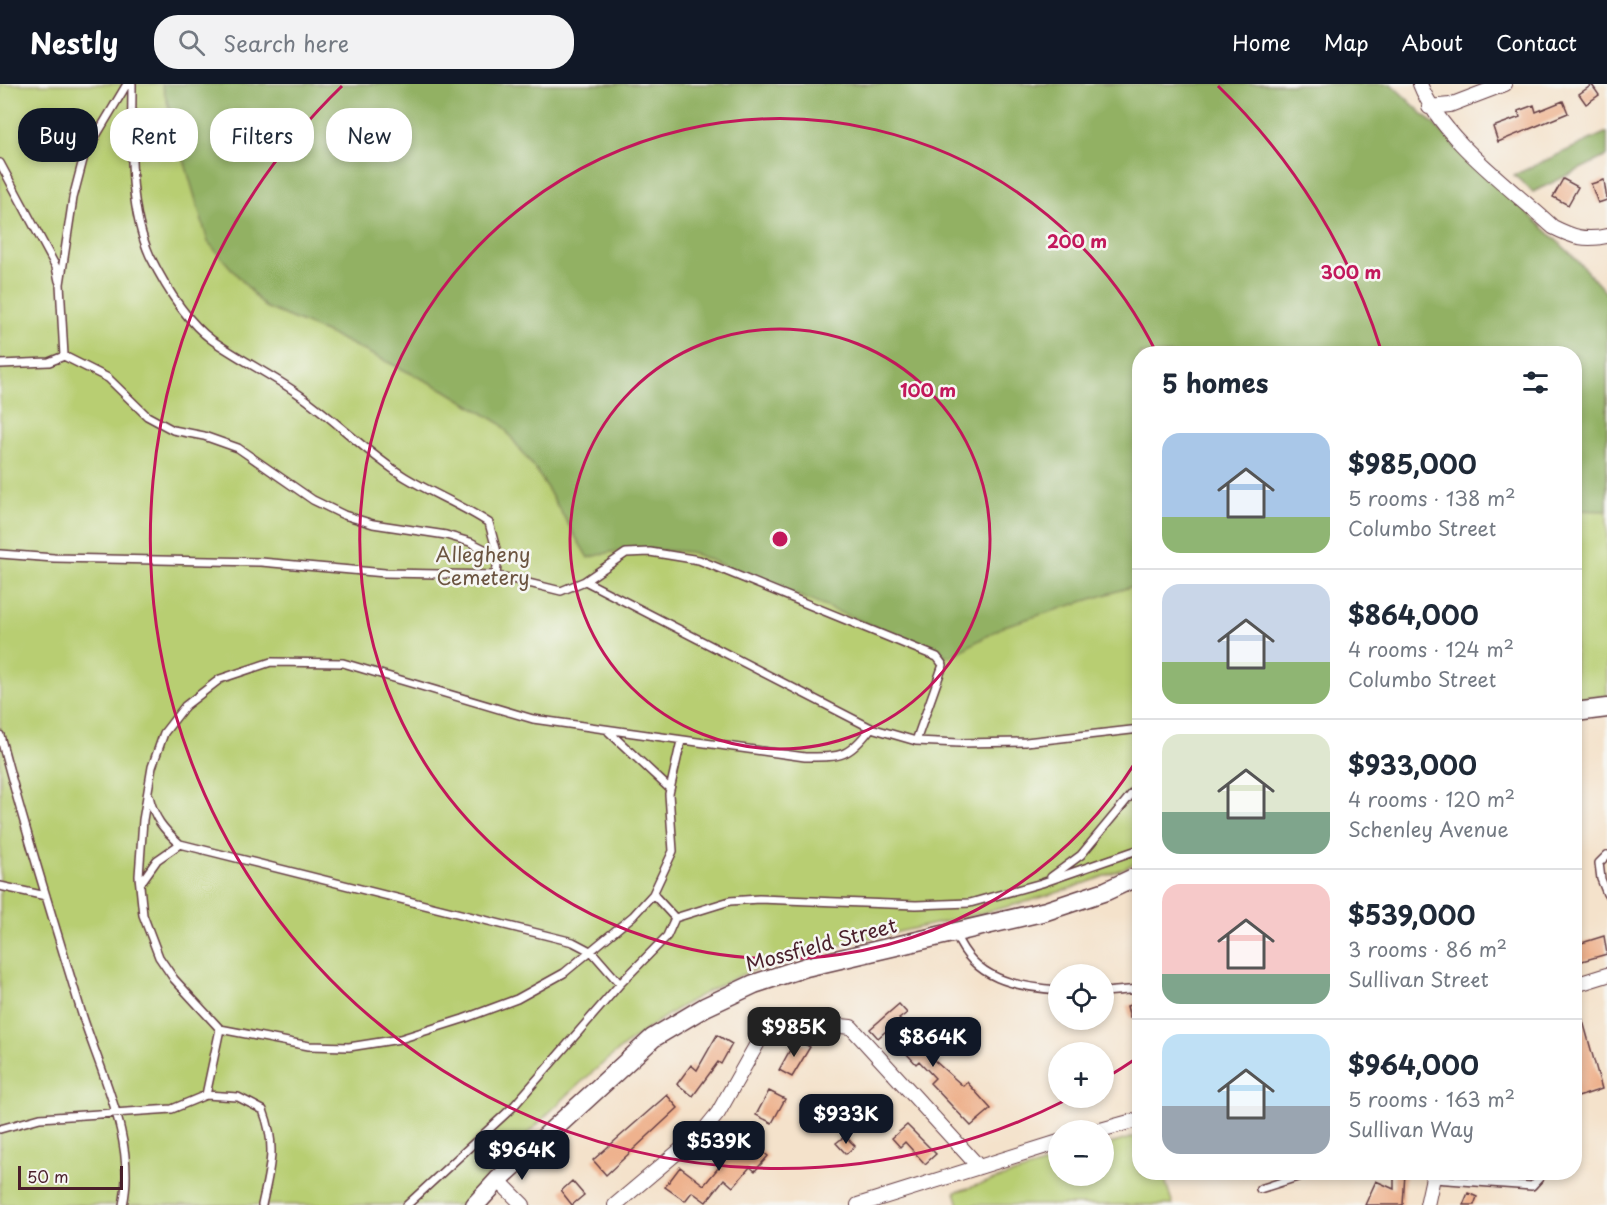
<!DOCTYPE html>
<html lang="en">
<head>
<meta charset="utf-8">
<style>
	body { margin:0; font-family:"Playpen Sans",sans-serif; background:#f2f2f3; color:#1f2937; height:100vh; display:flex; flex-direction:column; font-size:22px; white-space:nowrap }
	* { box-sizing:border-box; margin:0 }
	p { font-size:20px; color:#747a83 }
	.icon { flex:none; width:33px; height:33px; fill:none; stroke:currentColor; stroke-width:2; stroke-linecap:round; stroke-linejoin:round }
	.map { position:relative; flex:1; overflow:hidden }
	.sheet { position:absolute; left:1132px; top:262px; width:450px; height:834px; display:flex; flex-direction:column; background:#fff; border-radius:24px; box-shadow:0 3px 9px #0003 }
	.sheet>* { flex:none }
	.guide { position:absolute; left:18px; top:24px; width:570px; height:54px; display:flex; gap:12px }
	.tools { position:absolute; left:1048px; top:880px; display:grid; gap:12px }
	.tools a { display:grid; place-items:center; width:66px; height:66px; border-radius:50%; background:#fff; box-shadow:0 3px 9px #0003; font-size:30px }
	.scale { position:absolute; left:18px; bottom:15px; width:105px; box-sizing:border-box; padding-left:6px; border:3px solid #4a1f2b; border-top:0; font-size:16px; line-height:21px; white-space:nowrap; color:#4a1f2b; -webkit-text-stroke:4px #f6f6f2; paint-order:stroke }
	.price { position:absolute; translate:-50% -51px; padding:0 14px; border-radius:12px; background:#111827; color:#fff; font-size:20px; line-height:39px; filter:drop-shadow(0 2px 3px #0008) }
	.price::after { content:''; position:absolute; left:50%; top:36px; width:18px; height:14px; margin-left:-9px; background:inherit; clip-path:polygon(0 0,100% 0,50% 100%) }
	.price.active { background:#222; color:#fff }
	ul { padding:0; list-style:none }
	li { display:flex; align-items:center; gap:18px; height:150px; padding:0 30px }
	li+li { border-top:2px solid #e0e1e3 }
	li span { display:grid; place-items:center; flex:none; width:168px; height:120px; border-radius:18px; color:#555 }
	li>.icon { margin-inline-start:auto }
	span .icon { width:72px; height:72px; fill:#fffc; stroke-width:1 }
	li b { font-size:26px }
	h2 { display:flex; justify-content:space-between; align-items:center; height:72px; padding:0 30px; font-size:26px }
	.pill { padding:0 21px; border-radius:24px; background:#fff; box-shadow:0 3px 9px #0003; font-size:21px; line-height:54px }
	.pill.active { background:#111827; color:#fff }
	header { display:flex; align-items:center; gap:36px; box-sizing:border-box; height:84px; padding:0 30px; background:#111827; color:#fff }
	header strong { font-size:28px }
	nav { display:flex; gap:33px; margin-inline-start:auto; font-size:21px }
	.search { width:420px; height:54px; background:#f2f2f3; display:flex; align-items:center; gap:15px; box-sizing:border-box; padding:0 21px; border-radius:24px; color:#747a83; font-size:22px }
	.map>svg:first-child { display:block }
	.green { fill:#b8ce72; stroke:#81764e; stroke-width:1.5 }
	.forest { fill:#92b164; stroke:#6e6848; stroke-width:1.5 }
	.building { fill:#eeb28e }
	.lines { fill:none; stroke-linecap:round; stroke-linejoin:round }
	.lane-casing { stroke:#643c43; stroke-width:10 }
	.street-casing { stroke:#643c43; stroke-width:16 }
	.secondary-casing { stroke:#643c43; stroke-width:21 }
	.lane { stroke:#fff; stroke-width:7 }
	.street { stroke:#fff; stroke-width:14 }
	.secondary { stroke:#fff; stroke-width:18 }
	.ring { fill:none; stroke:#c2185b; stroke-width:3 }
	.labels { text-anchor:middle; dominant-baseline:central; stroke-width:5; stroke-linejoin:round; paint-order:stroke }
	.park-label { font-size:20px; fill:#6b5440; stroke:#f6f6f2 }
	.street-label { font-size:20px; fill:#4a1f2b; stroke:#f6f6f2 }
	.centre { fill:#c2185b; stroke:#f6f6f2; stroke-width:3 }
	.ring-label { font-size:18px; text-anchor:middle; font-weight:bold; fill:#c2185b; stroke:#f6f6f2; stroke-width:5; stroke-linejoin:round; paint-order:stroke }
</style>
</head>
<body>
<header>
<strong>Nestly</strong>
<div class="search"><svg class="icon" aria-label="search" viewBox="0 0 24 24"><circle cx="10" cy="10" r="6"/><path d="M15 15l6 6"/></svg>Search here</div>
<nav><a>Home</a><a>Map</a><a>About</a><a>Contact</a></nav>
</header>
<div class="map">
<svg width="1607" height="1121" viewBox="0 0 1607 1121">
	<rect width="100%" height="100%" fill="#f6f6f2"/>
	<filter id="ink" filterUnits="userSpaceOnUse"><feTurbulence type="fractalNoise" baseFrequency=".0167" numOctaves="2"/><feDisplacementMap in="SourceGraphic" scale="12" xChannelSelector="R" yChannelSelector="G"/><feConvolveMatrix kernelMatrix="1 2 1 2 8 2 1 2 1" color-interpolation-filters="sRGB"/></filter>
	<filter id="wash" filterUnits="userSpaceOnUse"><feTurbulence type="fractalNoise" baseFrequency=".008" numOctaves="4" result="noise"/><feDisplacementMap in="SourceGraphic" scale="24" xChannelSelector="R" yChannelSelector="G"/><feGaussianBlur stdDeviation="1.35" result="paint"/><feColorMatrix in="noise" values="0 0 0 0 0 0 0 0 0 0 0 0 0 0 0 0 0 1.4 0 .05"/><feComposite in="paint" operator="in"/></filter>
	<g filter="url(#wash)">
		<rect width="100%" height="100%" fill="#f4e2cb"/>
		<path class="green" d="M0,0H1391L1574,173L1607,210V612L1575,615V270H1140V777C1025,830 907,841 787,875C654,913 552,1021 462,1121H0Z
			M1140,1051V1089H1163L1173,1121H959L955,1108L1059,1076V1092H1104V1062Z"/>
		<path class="forest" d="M162,0H1391L1574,173L1607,210V427L1575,426V270H1140V500L1004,542L950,573L690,468L642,465L611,468L588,474L538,389L501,340L445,306L332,251L265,223L208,158Z
			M1607,48V72L1533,108L1514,91Z"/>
		<g id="blocks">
			<path class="building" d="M1592,1L1599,11L1586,20L1579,10Z
				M1563,17L1568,29L1498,58L1493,43L1520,33L1518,27L1534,21L1536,28Z
				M1563,95L1578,103L1568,121L1553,113Z
				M1604,96L1607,116L1598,119L1591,100Z
				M1604,852L1607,870L1575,879V861Z
				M1140,918V931L1130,934L1127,922Z
				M1578,919L1602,1005L1578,1013L1575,1003V920Z
				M899,920L907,929L899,935L930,967L927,970L963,1002L967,998L991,1025L971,1042L930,999L935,994L919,977L916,980L886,947L878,954L870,945Z
				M717,951L732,960L721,980L718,978L693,1012L677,1000L691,981L697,986Z
				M796,955L810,963L792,993L779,986Z
				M769,1007L785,1015L772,1039L756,1031Z
				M667,1011L678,1024L606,1091L593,1076Z
				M907,1041L936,1070L925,1080L905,1058L900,1063L892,1054Z
				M745,1052L768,1072L755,1087L750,1083L733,1103L724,1095L706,1118L692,1108L685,1117L665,1103L680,1083L704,1101Z
				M845,1052L855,1062L846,1070L836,1059Z
				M1394,1089H1405L1403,1121H1365L1376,1097L1394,1105Z
				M572,1097L584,1111L572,1121L561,1107Z
				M1468,1109L1477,1113L1474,1121H1463Z"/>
		</g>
	</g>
	<g filter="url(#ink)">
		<use href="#blocks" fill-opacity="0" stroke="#643c43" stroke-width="1.5"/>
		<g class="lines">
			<g class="lane-casing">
				<path id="lane" d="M132,0C132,55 127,121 150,172C164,200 186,237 212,256C239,275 270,290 297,309C335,335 366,369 405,393C433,410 462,421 489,439L498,472L496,491
					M0,79L56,183L59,197
					M64,272L60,200L73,114L84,72L127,0
					M0,280L49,278L64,272L108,294L147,332L173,346L204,352L238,364L313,416L344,431L373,440L446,451L470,458L498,472
					M0,470L54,474L261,478L385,489L496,491L561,507L585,497L871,644L916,657L959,659L1026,658L1140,645
					M585,497L626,469L650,468L699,476L937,573L943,581L916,657
					M609,648L670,705
					M0,651C24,744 53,835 81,927C100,988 137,1056 123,1121
					M681,657L669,710L673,767L653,810L633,832L564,889L517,915L463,935L400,955L349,963L309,962L220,945L174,895L159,873L143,831L139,792L143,736L152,683L164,649L185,622L220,595L271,578L343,579L533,635L805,673C841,673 848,674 871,644
					M149,712C154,734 163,745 180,760L573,858L592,868L620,900L667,852L675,834L730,817L759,815L916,821L970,819L1042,799L1140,765
					M1607,771L1599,779L1601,795L1607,810
					M1051,793L1081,771L1140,700
					M140,800L157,776L180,760
					M0,802L46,812
					M653,810L675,834
					M956,851C974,895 1015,903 1059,906
					M1104,908L1140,905
					M206,1011L238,1013L263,1026C277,1062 270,1084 262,1121
					M0,1045L40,1034L172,1025L206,1011L220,945
					M1434,1095L1532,1102L1544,1089
					M1260,1105L1310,1089
					M407,1121L513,1023L620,900"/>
			</g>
			<g class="street-casing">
				<path id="street" d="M1420,0C1442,56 1509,102 1553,143C1573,153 1585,157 1607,152
					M1429,23L1450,21L1505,0
					M1575,901L1607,891
					M1097,1047L1140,1035
					M498,1096L523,1121
					M615,1121L705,1045L718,1029L766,944L780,936L851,943L979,1083
					M858,1121L1059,1058
					M1427,1121L1434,1089"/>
			</g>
			<g class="secondary-casing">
				<path id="secondary" d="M1575,628L1607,624
					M475,1121L498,1096L653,954L705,923L754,900L806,883L1046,827L1106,807L1140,791"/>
			</g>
			<use href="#lane" class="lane"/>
			<use href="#street" class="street"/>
			<use href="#secondary" class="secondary"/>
		</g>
	</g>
	<g class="ring">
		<circle cx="780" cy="455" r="210"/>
		<path d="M1138 674A420 420 0 1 1 1156 268"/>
		<path d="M1137 974A630 630 0 0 1 1104 995M1066 1016A630 630 0 0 1 342 2M1218 2A630 630 0 0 1 1381 266"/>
	</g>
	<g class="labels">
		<g class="park-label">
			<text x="483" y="470">Allegheny<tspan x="483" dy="23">Cemetery</tspan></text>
		</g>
		<g class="street-label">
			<text transform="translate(821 860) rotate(-15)">Mossfield Street</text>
		</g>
	</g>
	<circle cx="780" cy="455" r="9" class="centre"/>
	<g class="ring-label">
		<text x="1077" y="164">200 m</text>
		<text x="1351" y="195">300 m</text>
		<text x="928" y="313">100 m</text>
	</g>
</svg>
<div class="tools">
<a><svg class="icon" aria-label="locate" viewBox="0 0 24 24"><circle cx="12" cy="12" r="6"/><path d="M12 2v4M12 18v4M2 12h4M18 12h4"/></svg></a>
<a>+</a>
<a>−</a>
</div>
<div class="scale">50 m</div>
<b class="price active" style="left:794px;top:974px">$985K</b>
<b class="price" style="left:933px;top:984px">$864K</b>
<b class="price" style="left:846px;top:1061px">$933K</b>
<b class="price" style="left:719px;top:1088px">$539K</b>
<b class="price" style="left:522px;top:1097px">$964K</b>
<div class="guide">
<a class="pill active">Buy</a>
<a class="pill">Rent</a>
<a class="pill">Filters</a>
<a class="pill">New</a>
</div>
<section class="sheet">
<h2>5 homes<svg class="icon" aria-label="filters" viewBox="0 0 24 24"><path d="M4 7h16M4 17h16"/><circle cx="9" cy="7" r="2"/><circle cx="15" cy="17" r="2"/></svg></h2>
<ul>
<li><span style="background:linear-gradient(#a9c7e8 70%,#8fb573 0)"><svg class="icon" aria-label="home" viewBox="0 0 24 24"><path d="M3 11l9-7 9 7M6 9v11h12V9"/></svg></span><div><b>$985,000</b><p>5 rooms · 138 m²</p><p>Columbo Street</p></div></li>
<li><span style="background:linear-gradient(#c9d6e8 65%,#8fb573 0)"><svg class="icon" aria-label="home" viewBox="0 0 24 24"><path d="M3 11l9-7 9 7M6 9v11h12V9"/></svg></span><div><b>$864,000</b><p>4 rooms · 124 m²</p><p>Columbo Street</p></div></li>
<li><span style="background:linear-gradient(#dfe7d0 65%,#7fa58c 0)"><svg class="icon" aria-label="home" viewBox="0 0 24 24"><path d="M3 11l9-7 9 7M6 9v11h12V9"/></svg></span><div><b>$933,000</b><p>4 rooms · 120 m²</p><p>Schenley Avenue</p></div></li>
<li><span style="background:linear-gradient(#f6c9c9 75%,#7fa58c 0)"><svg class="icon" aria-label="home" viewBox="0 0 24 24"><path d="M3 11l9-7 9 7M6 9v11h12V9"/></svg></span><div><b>$539,000</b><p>3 rooms · 86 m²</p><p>Sullivan Street</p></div></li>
<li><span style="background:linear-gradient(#bfe0f5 60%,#9aa5b1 0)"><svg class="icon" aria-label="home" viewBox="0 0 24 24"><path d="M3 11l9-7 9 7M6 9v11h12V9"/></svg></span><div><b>$964,000</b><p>5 rooms · 163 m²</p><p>Sullivan Way</p></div></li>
</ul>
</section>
</div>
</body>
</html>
